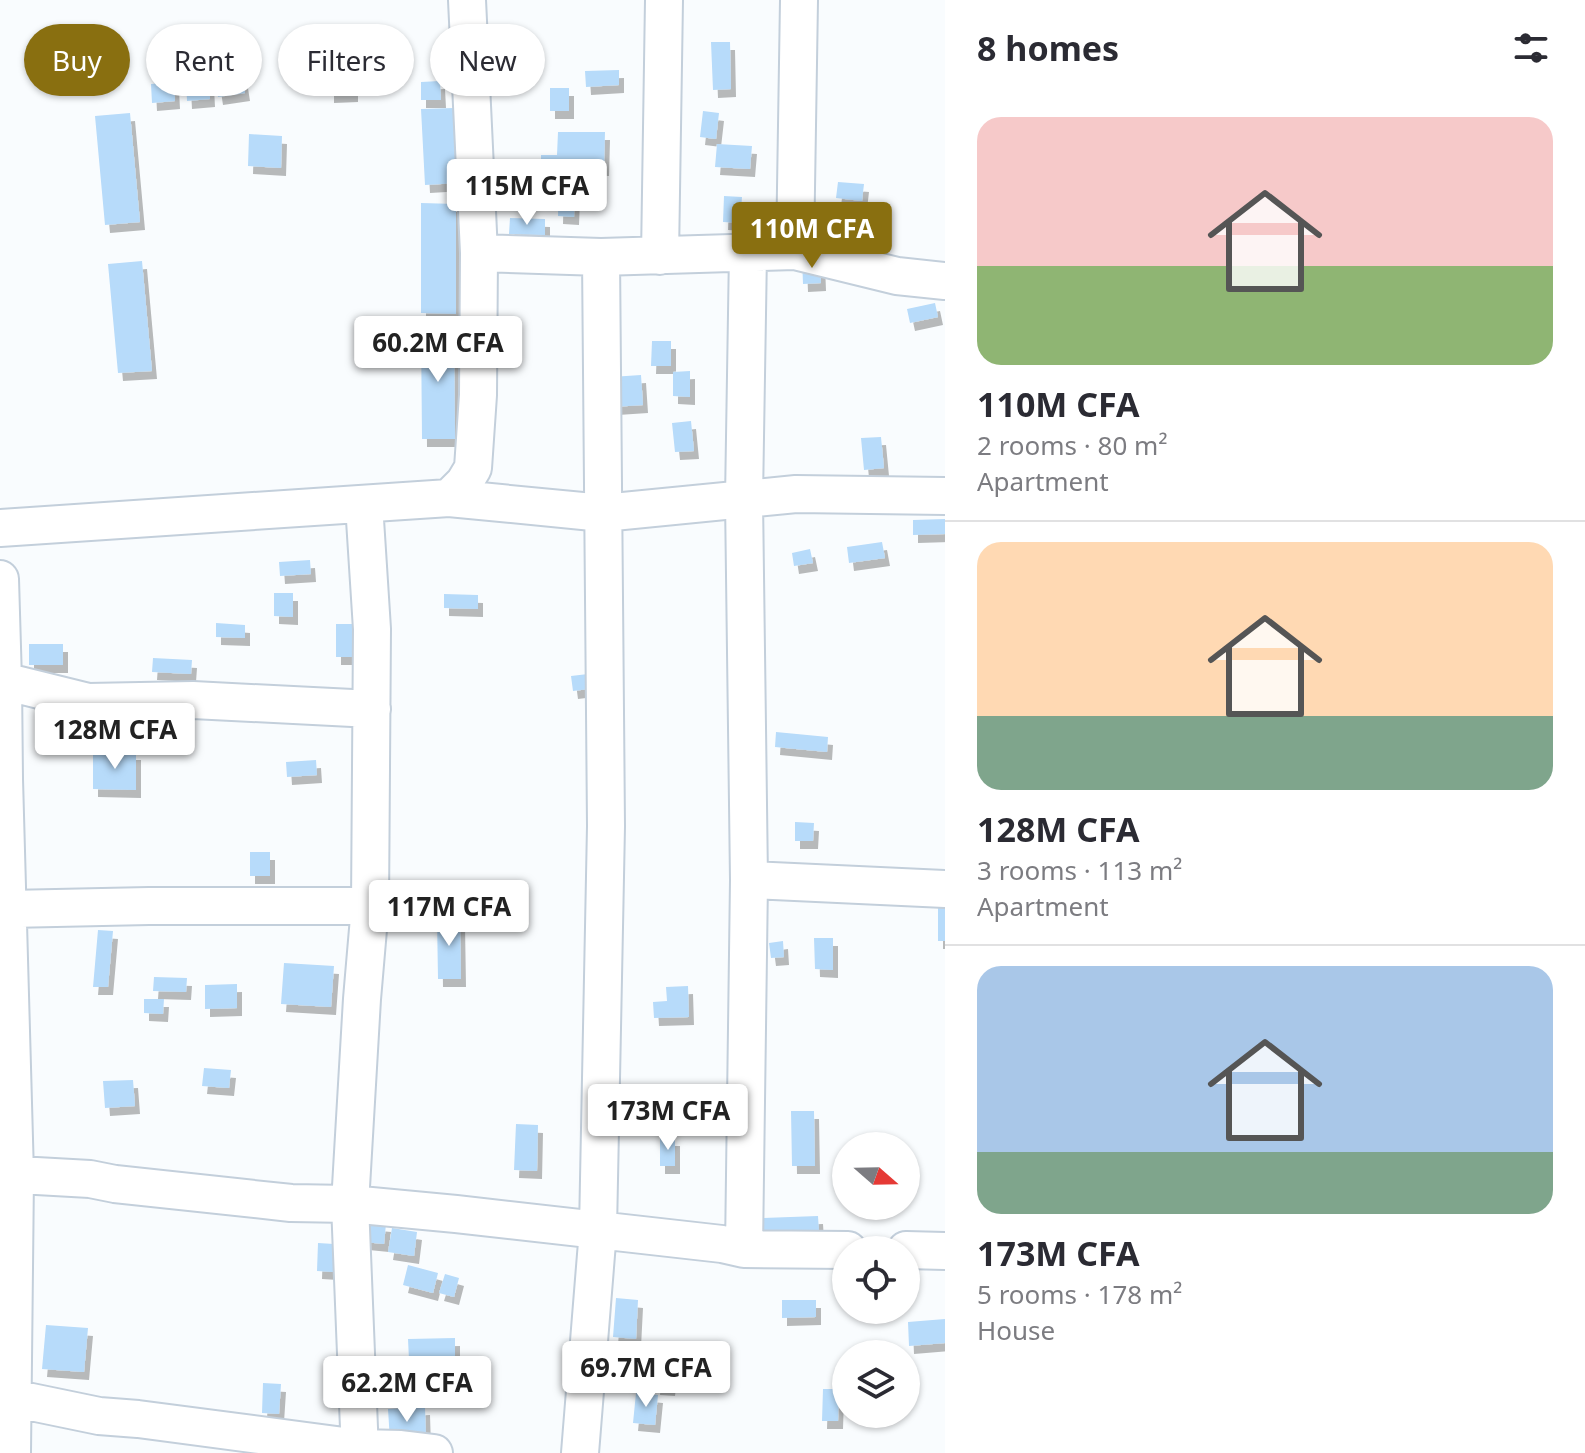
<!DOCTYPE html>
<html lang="en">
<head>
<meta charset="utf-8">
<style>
	body { margin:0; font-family:"Noto Sans",sans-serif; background:#f2f2f3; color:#2b2b33; height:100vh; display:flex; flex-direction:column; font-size:30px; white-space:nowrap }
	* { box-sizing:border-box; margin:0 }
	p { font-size:26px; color:#7c7c81 }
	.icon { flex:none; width:44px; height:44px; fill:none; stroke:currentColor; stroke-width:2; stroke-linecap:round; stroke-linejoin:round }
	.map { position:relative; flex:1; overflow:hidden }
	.drawer { display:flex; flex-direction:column; background:#fff; width:640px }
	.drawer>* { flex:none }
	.hud { position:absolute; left:24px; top:24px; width:760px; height:72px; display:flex; gap:16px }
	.needle { width:52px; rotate:110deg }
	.fabs { position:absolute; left:832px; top:1132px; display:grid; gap:16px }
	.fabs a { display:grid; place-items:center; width:88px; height:88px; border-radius:50%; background:#fff; box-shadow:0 2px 6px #0004; font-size:40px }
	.price { position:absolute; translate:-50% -68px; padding:0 18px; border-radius:8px; background:#fff; color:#222; font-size:26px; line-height:52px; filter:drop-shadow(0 2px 4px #0008) }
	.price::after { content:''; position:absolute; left:50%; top:48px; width:24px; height:18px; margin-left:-12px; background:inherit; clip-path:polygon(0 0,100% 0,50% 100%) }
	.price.selected { background:#896f10; color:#fff }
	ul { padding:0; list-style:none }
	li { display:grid; align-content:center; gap:16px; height:424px; padding:0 32px }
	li+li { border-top:2px solid #e1e1e2 }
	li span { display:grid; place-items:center; height:248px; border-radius:24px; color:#555 }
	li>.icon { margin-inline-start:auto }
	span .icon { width:144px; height:144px; fill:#fffc; stroke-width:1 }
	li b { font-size:34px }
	h2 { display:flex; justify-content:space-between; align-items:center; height:96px; padding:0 32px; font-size:34px }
	.chip { padding:0 28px; border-radius:36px; background:#fff; box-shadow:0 2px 6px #0004; font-size:28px; line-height:72px }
	.chip.selected { background:#896f10; color:#fff }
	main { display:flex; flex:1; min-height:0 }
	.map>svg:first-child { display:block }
	.building { fill:#b7dbfa; filter:url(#shadow) }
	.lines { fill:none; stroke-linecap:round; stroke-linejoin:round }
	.minor-casing { stroke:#c3cfdb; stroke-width:40 }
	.minor { stroke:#fff; stroke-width:36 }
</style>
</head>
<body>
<main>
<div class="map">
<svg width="945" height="1453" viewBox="0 0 945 1453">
	<defs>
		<filter id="shadow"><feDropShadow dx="5" dy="8" stdDeviation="0" flood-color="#0004"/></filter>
	</defs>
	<rect width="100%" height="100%" fill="#f9fcfe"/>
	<path class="building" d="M711,42H730L731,89L713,90Z
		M619,70V85L586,87L585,71Z
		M242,74L245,93L218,97L215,77Z
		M353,75V94L329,95V76Z
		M209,80L210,99L187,101L186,82Z
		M440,81L441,100H421V82Z
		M174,82L175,101L152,103L151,84Z
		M550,88H569V111H550Z
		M454,108L458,183L425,185L421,109Z
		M703,111L719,113L716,139L700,137Z
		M130,113L140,222L105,225L95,116Z
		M558,132H605L604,168L576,167L574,217L558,216L559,173H541V155H557Z
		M249,134L282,136L281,168L248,166Z
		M717,144L752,146L750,169L715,167Z
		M510,170L530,171L529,199L509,198Z
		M838,182L864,184L862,201L836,198Z
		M724,196L742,197L740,223L723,222Z
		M421,203L456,204V314L421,313Z
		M510,218L545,219V235L509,234Z
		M820,257L821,283L803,284L802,258Z
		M142,261L152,371L118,373L108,264Z
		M935,303L938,317L910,323L907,309Z
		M421,329H454L455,439H422Z
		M652,341H671V366H651Z
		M690,371V397L673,396V372Z
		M641,375L643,405L613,407L611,377Z
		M691,421L694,451L675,452L672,423Z
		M881,437L884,468L864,470L861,438Z
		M945,519V534L913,535V520Z
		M882,542L885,558L849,563L847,547Z
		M810,549L813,563L794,566L792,553Z
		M310,560L311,574L280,576L279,562Z
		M274,593H293V617L274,616Z
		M444,594L478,595V609L444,608Z
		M216,623L245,625V638L216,637Z
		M336,624H355L354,657H336Z
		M29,644H63V665H29Z
		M153,658L192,660L191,674L152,672Z
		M588,674L589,689L573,691L571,676Z
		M776,732L828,737L827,752L775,747Z
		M93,752H136V790L93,789Z
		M316,760L317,775L287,777L286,762Z
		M795,822L814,823L813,841H795Z
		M250,852H270V876H250Z
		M938,903H945V941H938Z
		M437,918H460L461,979H438Z
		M98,930L113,931L108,987H93Z
		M814,938H833V970L815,969Z
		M783,941L784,957L771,958L769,943Z
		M284,963L334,966L331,1007L281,1004Z
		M154,977L187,978L186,992L153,991Z
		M237,984V1008L205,1009V985Z
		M688,986L689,1017L654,1018L653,1002L667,1001L666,987Z
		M144,999H164L163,1014L144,1013Z
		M204,1068L231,1070L229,1088L202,1086Z
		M133,1080L135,1106L105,1108L103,1081Z
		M791,1111H814L815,1166H792Z
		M516,1124L538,1125L537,1171L514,1170Z
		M660,1138H675V1166H660Z
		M818,1216L819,1232L763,1233V1218Z
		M365,1222L386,1224L384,1244L364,1242Z
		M392,1228L417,1232L414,1256L388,1252Z
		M318,1243L334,1244L333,1272L317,1271Z
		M408,1265L438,1273L433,1293L403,1285Z
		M445,1274L459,1278L454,1297L439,1293Z
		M616,1298L638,1300L636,1339L613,1337Z
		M782,1300H816V1317L782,1318Z
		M945,1319V1343L909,1346L908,1322Z
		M46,1325L88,1328L84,1372L42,1369Z
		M455,1338V1359L409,1360L408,1339Z
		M658,1359L673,1361L670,1388L655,1387Z
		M263,1383L281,1384L279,1414L262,1413Z
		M823,1389H839L838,1421H822Z
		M636,1393L658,1395L655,1425L633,1423Z
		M425,1407L426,1439L390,1441L388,1409Z"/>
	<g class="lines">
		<g class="minor-casing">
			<path id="minor" d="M795,251L799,0
				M479,253L601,257L795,251L897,276L945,281
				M660,256L664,0
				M449,498L603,513L796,494L945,496
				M364,504L372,629L370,906
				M0,528L449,498L464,483L473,468L478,395L479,253L467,0
				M0,579L3,681L88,702L193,700L372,709
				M0,680L3,681L4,779L15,1175L12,1453
				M749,880L945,889
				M9,909L149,906H370L362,999L350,1204L360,1453
				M0,1174L90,1179L115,1184L291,1203L350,1204L456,1214L722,1244L744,1249L848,1250
				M744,1249L749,880L744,499L748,252
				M906,1250L945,1251
				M0,1398H12L99,1416L138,1419L359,1448L401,1449L434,1453
				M580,1453L598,1230L606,826L601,257"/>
		</g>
		<use href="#minor" class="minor"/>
	</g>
</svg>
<div class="fabs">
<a><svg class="needle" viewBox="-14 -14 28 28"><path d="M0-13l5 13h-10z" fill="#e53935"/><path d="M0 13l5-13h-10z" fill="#7c7c81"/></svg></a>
<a><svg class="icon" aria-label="locate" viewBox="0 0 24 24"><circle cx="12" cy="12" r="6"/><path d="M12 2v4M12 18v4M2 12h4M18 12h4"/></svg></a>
<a><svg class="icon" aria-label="layers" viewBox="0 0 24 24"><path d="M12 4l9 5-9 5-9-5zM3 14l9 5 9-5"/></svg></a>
</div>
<b class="price" style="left:527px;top:227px">115M CFA</b>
<b class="price selected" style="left:812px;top:270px">110M CFA</b>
<b class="price" style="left:438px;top:384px">60.2M CFA</b>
<b class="price" style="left:115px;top:771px">128M CFA</b>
<b class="price" style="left:449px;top:948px">117M CFA</b>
<b class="price" style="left:668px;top:1152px">173M CFA</b>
<b class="price" style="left:646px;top:1409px">69.7M CFA</b>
<b class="price" style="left:407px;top:1424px">62.2M CFA</b>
<div class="hud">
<a class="chip selected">Buy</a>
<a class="chip">Rent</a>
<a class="chip">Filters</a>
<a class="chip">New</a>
</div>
</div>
<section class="drawer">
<h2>8 homes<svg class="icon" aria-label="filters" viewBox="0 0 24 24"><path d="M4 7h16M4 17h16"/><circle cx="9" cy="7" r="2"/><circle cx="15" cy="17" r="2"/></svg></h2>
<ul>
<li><span style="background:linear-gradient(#f6c9c9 60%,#8fb573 0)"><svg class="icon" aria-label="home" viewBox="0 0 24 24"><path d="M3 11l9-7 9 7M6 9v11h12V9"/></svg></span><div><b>110M CFA</b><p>2 rooms · 80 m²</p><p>Apartment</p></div></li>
<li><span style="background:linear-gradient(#ffd9b3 70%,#7fa58c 0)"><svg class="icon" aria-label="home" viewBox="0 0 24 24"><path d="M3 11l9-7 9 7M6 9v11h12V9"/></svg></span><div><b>128M CFA</b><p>3 rooms · 113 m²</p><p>Apartment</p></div></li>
<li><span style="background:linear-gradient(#a9c7e8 75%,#7fa58c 0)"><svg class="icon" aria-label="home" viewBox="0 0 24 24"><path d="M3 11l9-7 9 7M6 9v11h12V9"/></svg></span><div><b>173M CFA</b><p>5 rooms · 178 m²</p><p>House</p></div></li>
</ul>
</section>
</main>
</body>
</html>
